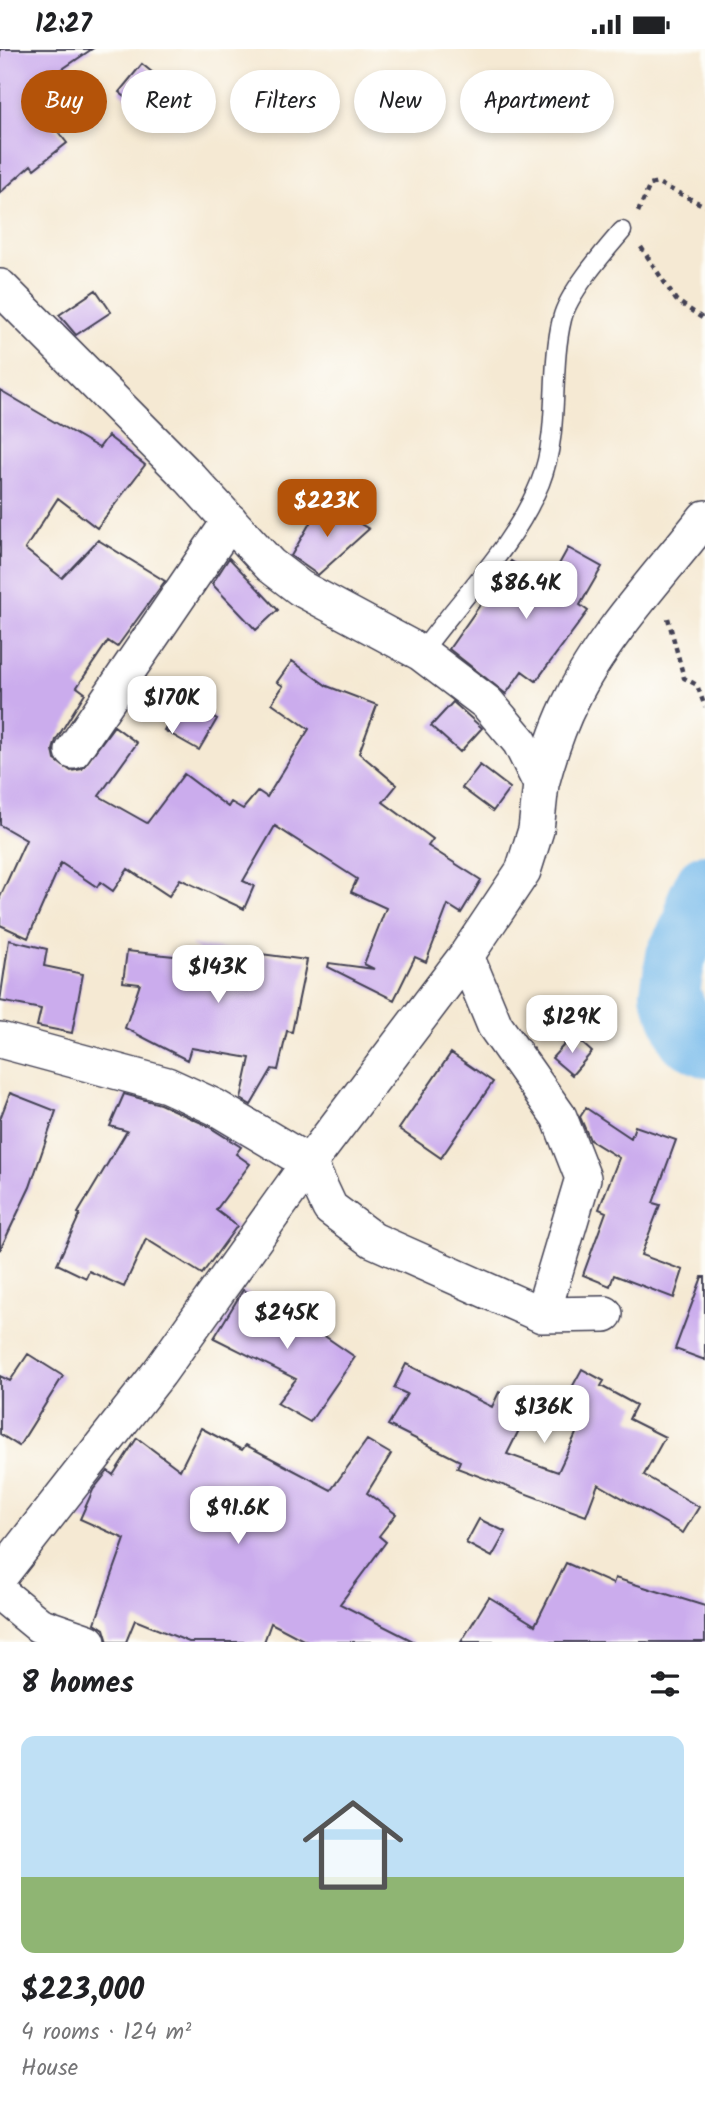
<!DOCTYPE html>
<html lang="en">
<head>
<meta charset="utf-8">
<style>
	body { margin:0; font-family:Kalam,sans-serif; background:#f6f6f6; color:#202124; height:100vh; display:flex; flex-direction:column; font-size:26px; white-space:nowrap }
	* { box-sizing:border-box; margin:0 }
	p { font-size:23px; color:#757577 }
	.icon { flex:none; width:38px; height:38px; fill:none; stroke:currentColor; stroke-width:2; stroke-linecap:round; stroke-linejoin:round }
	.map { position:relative; height:1593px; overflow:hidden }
	.side { display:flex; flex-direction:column; background:#fff; flex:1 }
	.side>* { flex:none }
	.guide { position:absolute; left:21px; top:21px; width:663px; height:63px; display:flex; gap:14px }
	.price { position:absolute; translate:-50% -60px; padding:0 16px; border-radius:14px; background:#fff; color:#222; font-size:23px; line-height:46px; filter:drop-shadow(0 2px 4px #0008) }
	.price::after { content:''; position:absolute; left:50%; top:42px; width:21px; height:16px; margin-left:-10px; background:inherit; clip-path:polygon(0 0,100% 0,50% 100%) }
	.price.on { background:#b45309; color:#fff }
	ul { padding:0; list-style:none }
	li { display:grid; align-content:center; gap:14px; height:371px; padding:0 21px }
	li+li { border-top:2px solid #e0e0e0 }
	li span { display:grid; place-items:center; height:217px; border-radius:14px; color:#555 }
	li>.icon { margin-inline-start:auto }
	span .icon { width:126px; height:126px; fill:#fffc; stroke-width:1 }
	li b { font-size:30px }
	h2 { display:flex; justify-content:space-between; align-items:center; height:84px; padding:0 21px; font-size:30px }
	.pill { padding:0 24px; border-radius:32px; background:#fff; box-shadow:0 4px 10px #0003; font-size:24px; line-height:63px }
	.pill.on { background:#b45309; color:#fff }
	.status { display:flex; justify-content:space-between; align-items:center; height:49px; padding:0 35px; background:#fff; direction:ltr }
	.status svg { height:19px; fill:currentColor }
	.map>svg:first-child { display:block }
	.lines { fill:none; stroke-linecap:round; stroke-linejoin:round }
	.river { stroke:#75b9eb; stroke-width:60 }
	.building { fill:#cbaced }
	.service-casing { stroke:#424052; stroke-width:21 }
	.minor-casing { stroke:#424052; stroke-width:38 }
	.path { stroke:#424052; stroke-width:4.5; stroke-dasharray:5 5; stroke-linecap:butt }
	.service { stroke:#fff; stroke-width:18 }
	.minor { stroke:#fff; stroke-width:35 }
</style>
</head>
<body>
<div class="status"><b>12:27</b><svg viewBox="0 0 49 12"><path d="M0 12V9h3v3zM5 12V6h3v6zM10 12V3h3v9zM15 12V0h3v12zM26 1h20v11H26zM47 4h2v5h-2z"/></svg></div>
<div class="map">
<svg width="705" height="1593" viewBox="0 0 705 1593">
	<rect width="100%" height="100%" fill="#fdfcf7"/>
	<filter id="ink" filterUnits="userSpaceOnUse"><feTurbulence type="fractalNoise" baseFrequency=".0143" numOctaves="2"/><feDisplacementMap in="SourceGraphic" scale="14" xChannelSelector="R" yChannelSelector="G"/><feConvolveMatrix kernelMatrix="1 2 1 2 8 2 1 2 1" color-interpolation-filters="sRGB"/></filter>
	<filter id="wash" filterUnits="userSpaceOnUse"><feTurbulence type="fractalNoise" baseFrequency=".00686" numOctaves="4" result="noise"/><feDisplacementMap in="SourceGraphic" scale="28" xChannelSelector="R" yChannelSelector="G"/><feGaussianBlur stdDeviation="1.57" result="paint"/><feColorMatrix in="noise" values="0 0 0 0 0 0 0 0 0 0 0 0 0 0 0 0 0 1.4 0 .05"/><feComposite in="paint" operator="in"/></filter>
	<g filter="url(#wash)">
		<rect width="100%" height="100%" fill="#f5e9d3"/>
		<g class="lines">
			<path class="river" d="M705,835L696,854L695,870L676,907L670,944L688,989L705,998"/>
		</g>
		<g id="blocks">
			<path class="building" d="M0,0H92L27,44L67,94L34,120L31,116L0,144Z
				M142,15L169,37L146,65L119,43Z
				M96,241L111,263L76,286L59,266Z
				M0,341L99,399L108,387L145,416L97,479L58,449L25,500L62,529L98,491L165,532L117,598L108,592L77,638L85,644L56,691L53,701L55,711L71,722L82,720L114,677L137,694L99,747L147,774L184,725L228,758L231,753L243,760L258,742L267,748L309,680L272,654L283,637L277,633L292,612L327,637L377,656L359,704L397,736L383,753L433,790L428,797L481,831L461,864L448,856L426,913L415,908L394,951L328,918L329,914L374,920L364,915L386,859L351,843L357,830L275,777L243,832L254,837L244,860L180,830L169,847L128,820L113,842L100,833L97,838L61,814L28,889L0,876V848L26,791L0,776Z
				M322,453L369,480L318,526L291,507Z
				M568,499L602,518L580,556L588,562L536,632L522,622L506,645L449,600L511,512L547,537Z
				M229,509L278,561L256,581L212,535Z
				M181,650L217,670L199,701L164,681Z
				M453,653L482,679L460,703L431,677Z
				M480,716L510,739L493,762L462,739Z
				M9,891L47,900L44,917L83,925L72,984L37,977L41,960L0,952Z
				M191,896L307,911L292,983L287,982L278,1021L272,1020L251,1056L241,1050L250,1009L191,999L187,1011L125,979L140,935L123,933L127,902L212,911Z
				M573,986L592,1003L572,1026L552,1009Z
				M451,1004L493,1033L441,1109L399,1080Z
				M10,1044L56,1062L30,1138L0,1201V1070Z
				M124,1045L160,1055L206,1076L241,1098L236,1105L250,1115L216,1161L237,1177L202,1225L146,1190L124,1238L89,1222L86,1229L57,1215L80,1165L78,1164L127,1082L110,1077Z
				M586,1059L631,1089L635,1077L676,1091L653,1154L660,1156L641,1206L683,1221L674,1249L614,1226L610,1237L583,1226L606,1163L599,1160L619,1109L590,1091L580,1068Z
				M702,1228H705V1311L675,1300Z
				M243,1241L300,1270L355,1308L310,1373L277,1354L296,1330L214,1289Z
				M28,1305L63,1327L19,1397L0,1385V1327L10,1332Z
				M406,1315L492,1358L499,1343L530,1359L507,1405L558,1423L581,1374L559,1362L582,1320L604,1332L601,1337L636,1356L629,1370L665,1388L644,1426L699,1458L683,1484L598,1435L586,1467L457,1419L460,1412L388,1376L407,1345L394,1339Z
				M201,1379L242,1401L246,1396L331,1441L367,1391L391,1405L367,1444L396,1465L379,1487L386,1493L340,1555L415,1593H307L271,1574L264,1593H189L135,1571L126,1593H108L104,1580L95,1574L125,1490L80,1470L93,1441L108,1422L113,1426L137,1389L180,1421Z
				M479,1470L506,1483L492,1508L466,1494Z
				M566,1514L613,1535L615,1529L705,1557V1593H461L489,1548L535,1576Z"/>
		</g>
	</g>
	<g filter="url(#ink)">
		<use href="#blocks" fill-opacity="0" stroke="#424052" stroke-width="2"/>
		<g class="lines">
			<g class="service-casing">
				<path id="service" d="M421,604C461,548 514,498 540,434C561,381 549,324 562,270C568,244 604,203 622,182"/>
			</g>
			<g class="minor-casing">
				<path id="minor" d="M0,238L190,429L270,516L300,539L421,604L487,654L520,693L541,735L536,781L523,822L466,907L309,1114L159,1324L0,1527
					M73,702L230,472
					M541,735C549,705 558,677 572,650C602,588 662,524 705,469
					M466,907L495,977L559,1068L583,1129L542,1266
					M0,991L167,1036L215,1058L309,1114L330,1159L373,1191L542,1266L605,1265
					M0,1544L39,1576L88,1593"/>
			</g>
			<path class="path" d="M638,163L650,136L658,134L705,157
				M641,198L676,251L705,271
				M668,569L684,629L697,636L705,658"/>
			<use href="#service" class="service"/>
			<use href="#minor" class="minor"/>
		</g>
	</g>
</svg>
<b class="price on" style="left:327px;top:490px">$223K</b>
<b class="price" style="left:526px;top:572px">$86.4K</b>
<b class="price" style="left:172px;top:687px">$170K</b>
<b class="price" style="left:218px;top:956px">$143K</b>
<b class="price" style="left:572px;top:1006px">$129K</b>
<b class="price" style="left:287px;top:1302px">$245K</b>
<b class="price" style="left:544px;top:1396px">$136K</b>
<b class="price" style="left:238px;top:1497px">$91.6K</b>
<div class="guide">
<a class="pill on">Buy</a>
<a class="pill">Rent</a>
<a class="pill">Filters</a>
<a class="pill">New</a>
<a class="pill">Apartment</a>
</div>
</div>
<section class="side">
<h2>8 homes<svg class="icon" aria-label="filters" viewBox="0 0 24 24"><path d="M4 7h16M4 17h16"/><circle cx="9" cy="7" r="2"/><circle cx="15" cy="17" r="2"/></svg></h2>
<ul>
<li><span style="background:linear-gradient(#bfe0f5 65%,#8fb573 0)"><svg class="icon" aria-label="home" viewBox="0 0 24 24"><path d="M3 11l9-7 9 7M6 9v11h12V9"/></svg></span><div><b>$223,000</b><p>4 rooms · 124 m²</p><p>House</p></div></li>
</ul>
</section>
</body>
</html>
